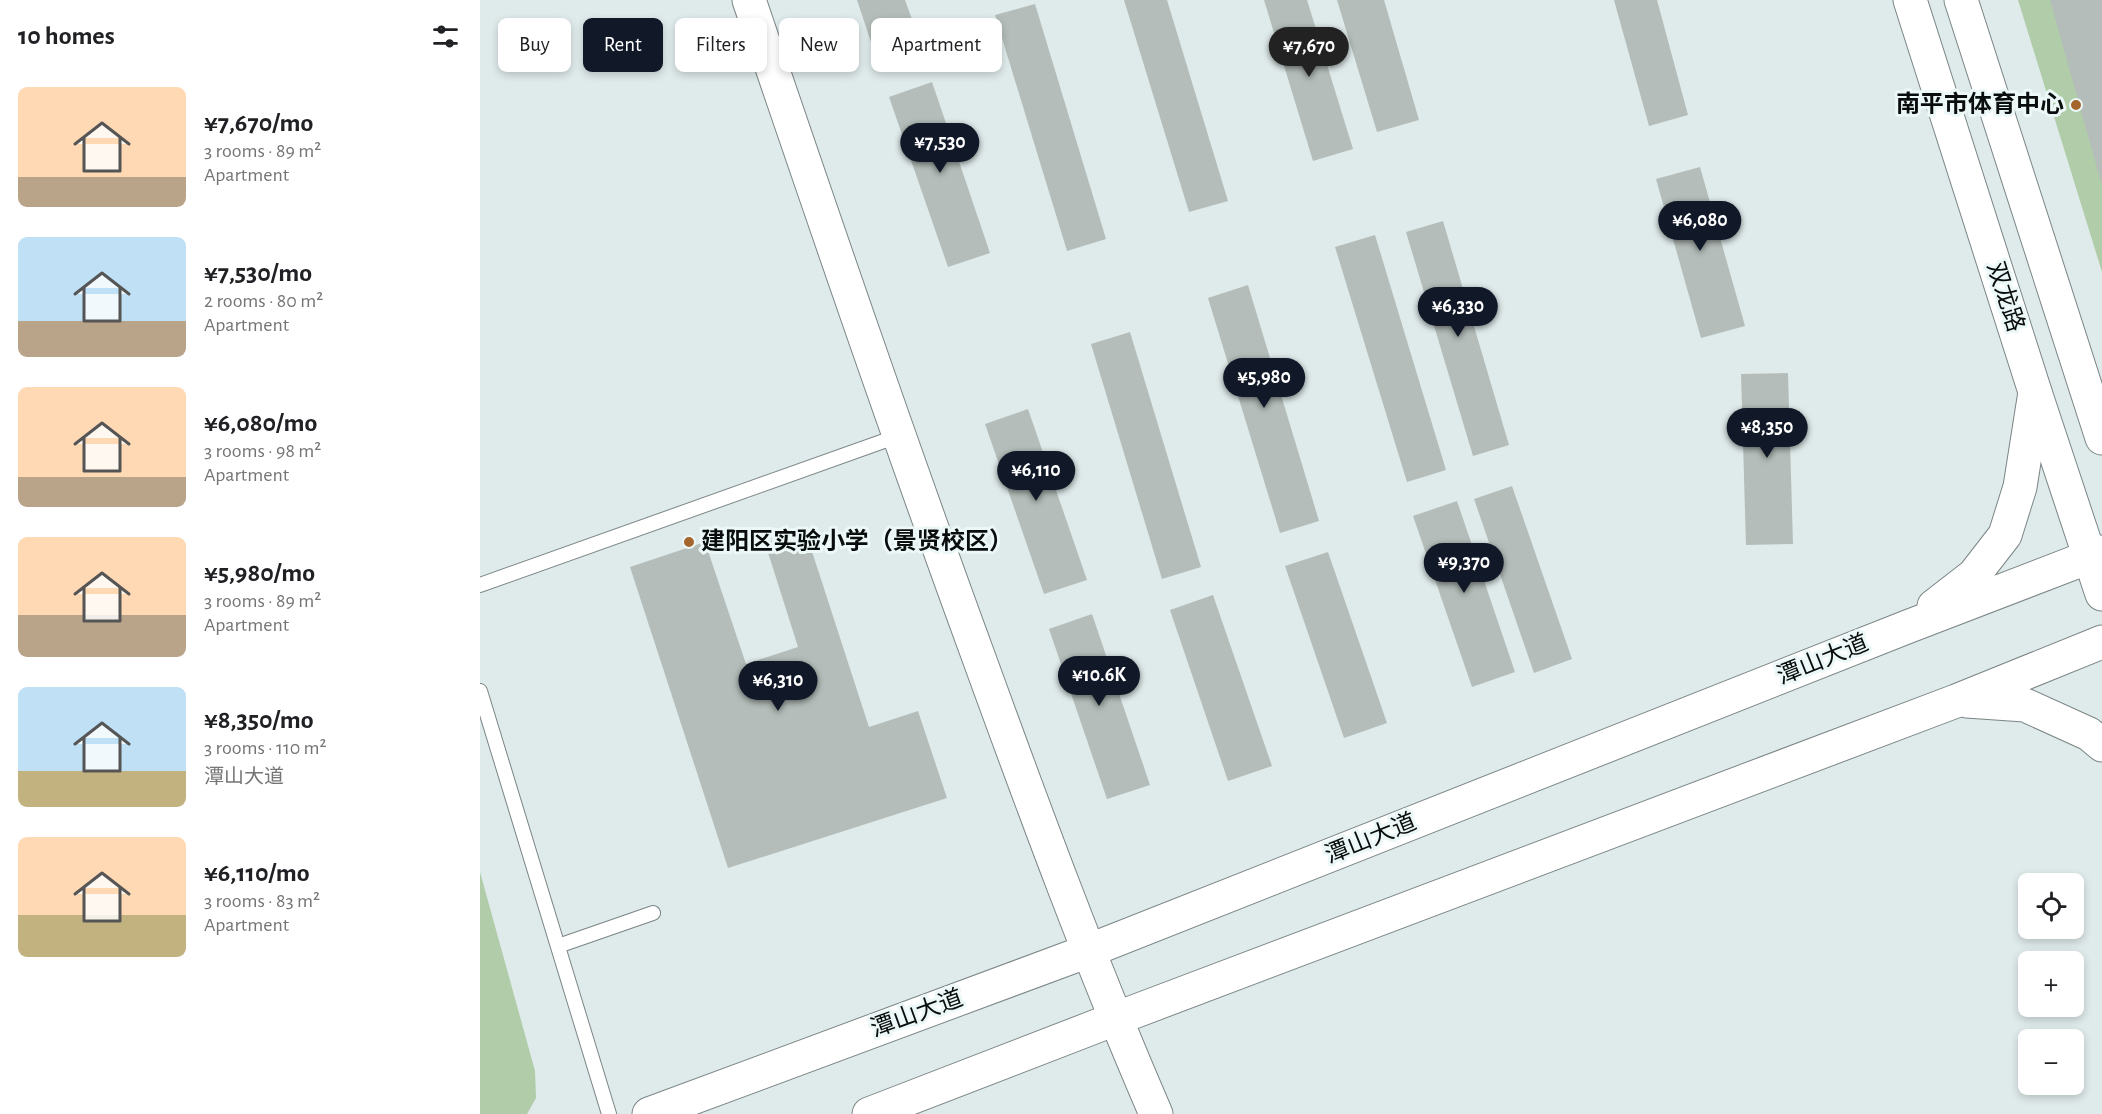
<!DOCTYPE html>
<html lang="en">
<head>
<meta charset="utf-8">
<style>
	body { margin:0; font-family:"Alegreya Sans","Noto Sans SC",sans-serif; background:#f6f6f6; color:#202124; height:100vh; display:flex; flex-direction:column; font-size:22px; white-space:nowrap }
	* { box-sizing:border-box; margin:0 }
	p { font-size:20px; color:#757577 }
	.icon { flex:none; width:33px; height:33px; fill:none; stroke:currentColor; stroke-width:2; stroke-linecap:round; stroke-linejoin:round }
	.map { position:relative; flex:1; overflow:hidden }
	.side { display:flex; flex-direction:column; background:#fff; width:480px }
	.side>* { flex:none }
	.guide { position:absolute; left:18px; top:18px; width:570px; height:54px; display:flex; gap:12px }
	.controls { position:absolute; left:1538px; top:873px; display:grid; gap:12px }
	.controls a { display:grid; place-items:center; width:66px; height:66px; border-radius:9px; background:#fff; box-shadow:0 3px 9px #0003; font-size:30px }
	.price { position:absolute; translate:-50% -51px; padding:0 14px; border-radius:21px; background:#111827; color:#fff; font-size:20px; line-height:39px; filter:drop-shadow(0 2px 3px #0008) }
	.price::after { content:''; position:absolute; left:50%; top:36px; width:18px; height:14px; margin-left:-9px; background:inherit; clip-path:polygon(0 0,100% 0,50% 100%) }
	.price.current { background:#222; color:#fff }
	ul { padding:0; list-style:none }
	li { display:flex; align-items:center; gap:18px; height:150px; padding:0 18px }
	li span { display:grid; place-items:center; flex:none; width:168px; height:120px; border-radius:9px; color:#555 }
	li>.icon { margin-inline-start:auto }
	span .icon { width:72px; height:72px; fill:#fffc; stroke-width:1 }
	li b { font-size:26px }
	h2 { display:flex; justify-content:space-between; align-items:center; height:72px; padding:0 18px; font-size:26px }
	.chip { padding:0 21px; border-radius:9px; background:#fff; box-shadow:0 3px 9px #0003; font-size:21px; line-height:54px }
	.chip.current { background:#111827; color:#fff }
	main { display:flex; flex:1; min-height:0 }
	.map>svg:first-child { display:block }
	.park { fill:#b0cca9 }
	.building { fill:#b4bdb9 }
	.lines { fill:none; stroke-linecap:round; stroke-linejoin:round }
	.service-casing { stroke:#7b8585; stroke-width:16 }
	.tertiary-casing { stroke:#7b8585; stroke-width:35 }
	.secondary-casing { stroke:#7b8585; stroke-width:35 }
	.primary-casing { stroke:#7b8585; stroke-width:35 }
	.service { stroke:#fff; stroke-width:14 }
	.tertiary { stroke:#fff; stroke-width:33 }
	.secondary { stroke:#fff; stroke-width:33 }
	.primary { stroke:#fff; stroke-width:33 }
	.poi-dot { fill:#a5662e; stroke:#ecf8f7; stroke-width:2 }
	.labels { text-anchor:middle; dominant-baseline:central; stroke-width:6; stroke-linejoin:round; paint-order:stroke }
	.poi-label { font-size:24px; font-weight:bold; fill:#0a0d0d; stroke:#ecf8f7; text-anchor:end }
	.street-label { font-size:24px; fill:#0a0d0d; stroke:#ecf8f7 }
</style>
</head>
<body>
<main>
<section class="side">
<h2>10 homes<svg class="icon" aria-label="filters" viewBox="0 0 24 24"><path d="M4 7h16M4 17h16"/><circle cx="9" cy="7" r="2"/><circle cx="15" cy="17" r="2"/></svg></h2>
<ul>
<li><span style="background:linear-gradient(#ffd9b3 75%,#b9a48a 0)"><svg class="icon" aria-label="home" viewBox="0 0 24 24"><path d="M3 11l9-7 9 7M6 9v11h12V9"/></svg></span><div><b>¥7,670/mo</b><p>3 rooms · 89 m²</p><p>Apartment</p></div></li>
<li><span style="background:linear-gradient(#bfe0f5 70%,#b9a48a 0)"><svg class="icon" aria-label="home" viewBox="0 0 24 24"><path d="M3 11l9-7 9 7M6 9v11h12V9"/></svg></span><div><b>¥7,530/mo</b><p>2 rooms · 80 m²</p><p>Apartment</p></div></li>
<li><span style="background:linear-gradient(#ffd9b3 75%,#b9a48a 0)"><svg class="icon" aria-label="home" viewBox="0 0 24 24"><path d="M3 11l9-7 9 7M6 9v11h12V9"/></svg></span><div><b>¥6,080/mo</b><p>3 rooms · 98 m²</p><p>Apartment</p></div></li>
<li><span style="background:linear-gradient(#ffd9b3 65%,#b9a48a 0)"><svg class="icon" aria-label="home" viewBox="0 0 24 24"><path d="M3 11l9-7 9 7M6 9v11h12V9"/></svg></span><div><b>¥5,980/mo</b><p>3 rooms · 89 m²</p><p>Apartment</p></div></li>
<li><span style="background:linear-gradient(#bfe0f5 70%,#c2b280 0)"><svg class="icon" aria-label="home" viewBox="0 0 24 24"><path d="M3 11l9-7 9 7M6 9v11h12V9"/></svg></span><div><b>¥8,350/mo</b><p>3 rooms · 110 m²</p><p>潭山大道</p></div></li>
<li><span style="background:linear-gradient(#ffd9b3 65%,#c2b280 0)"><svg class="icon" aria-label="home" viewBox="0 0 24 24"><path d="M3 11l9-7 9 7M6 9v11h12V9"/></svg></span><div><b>¥6,110/mo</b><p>3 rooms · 83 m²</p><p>Apartment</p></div></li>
</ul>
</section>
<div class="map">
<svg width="1622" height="1114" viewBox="0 0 1622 1114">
	<rect width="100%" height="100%" fill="#dfeaea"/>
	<path class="park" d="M1538,0H1622V272Z
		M0,872L55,1071L56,1098L47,1114H0Z"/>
	<path class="building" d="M377,0H425L437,33L393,48Z
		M644,0H687L748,201L709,212Z
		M784,0H827L873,149L833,161Z
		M857,0H904L939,120L897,132Z
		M1134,0H1177L1208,115L1169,126Z
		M1570,0H1622V182H1621Z
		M555,4L626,239L587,251L515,15Z
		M452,82L510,253L468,267L409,97Z
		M1220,167L1265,326L1221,338L1176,179Z
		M963,221L1029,445L993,456L926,232Z
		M895,235L966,470L927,482L855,247Z
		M768,285L839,521L800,533L728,298Z
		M650,332L721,567L682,579L611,344Z
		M1308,373L1313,544L1266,545L1261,374Z
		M548,409L607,580L564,594L505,424Z
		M1032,486L1092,659L1054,673L994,499Z
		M977,501L1035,672L992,687L933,516Z
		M325,530L389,727L438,711L467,798L248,868L150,567L225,542L266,664L318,647L285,543Z
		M848,552L907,723L864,738L805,566Z
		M733,595L792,766L748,781L690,610Z
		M612,614L670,785L627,799L569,629Z"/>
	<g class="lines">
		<g class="service-casing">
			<path id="service" d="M0,585L418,436
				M0,691L129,1114
				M78,946L173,913"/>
		</g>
		<g class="tertiary-casing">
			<path id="tertiary" d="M269,0C344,220 419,440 499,658C555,812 611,964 676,1114"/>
		</g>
		<g class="secondary-casing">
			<path id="secondary" d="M1454,606L1494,575L1525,535L1540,487L1555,392
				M1487,701L1545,705L1609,734L1622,745
				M169,1114L608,951L1427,627L1622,552
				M389,1114L635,1019L1476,701L1622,642"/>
		</g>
		<g class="primary-casing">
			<path id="primary" d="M1430,0L1555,392L1622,594
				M1481,0L1622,438"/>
		</g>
		<use href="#service" class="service"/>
		<use href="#tertiary" class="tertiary"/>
		<use href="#secondary" class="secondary"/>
		<use href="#primary" class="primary"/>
	</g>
	<g class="poi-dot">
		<circle cx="1596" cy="105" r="6"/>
		<circle cx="209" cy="542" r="6"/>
	</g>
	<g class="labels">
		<g class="poi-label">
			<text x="1584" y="105">南平市体育中心</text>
			<text x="221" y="542" text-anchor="start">建阳区实验小学（景贤校区）</text>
		</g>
		<g class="street-label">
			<text transform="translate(1525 297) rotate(72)">双龙路</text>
			<text transform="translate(1343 660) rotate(-22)">潭山大道</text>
			<text transform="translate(891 839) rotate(-22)">潭山大道</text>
			<text transform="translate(437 1014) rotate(-20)">潭山大道</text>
		</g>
	</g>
</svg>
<div class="controls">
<a><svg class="icon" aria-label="locate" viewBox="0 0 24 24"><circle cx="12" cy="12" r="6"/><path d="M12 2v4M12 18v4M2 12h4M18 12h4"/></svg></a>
<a>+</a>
<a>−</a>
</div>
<b class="price current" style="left:829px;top:78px">¥7,670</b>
<b class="price" style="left:460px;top:174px">¥7,530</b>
<b class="price" style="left:1220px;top:252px">¥6,080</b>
<b class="price" style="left:978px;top:338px">¥6,330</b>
<b class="price" style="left:784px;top:409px">¥5,980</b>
<b class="price" style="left:1287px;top:459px">¥8,350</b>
<b class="price" style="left:556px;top:502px">¥6,110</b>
<b class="price" style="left:984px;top:594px">¥9,370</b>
<b class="price" style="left:619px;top:707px">¥10.6K</b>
<b class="price" style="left:298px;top:712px">¥6,310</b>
<div class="guide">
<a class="chip">Buy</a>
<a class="chip current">Rent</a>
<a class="chip">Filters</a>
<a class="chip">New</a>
<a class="chip">Apartment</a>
</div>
</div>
</main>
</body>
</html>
